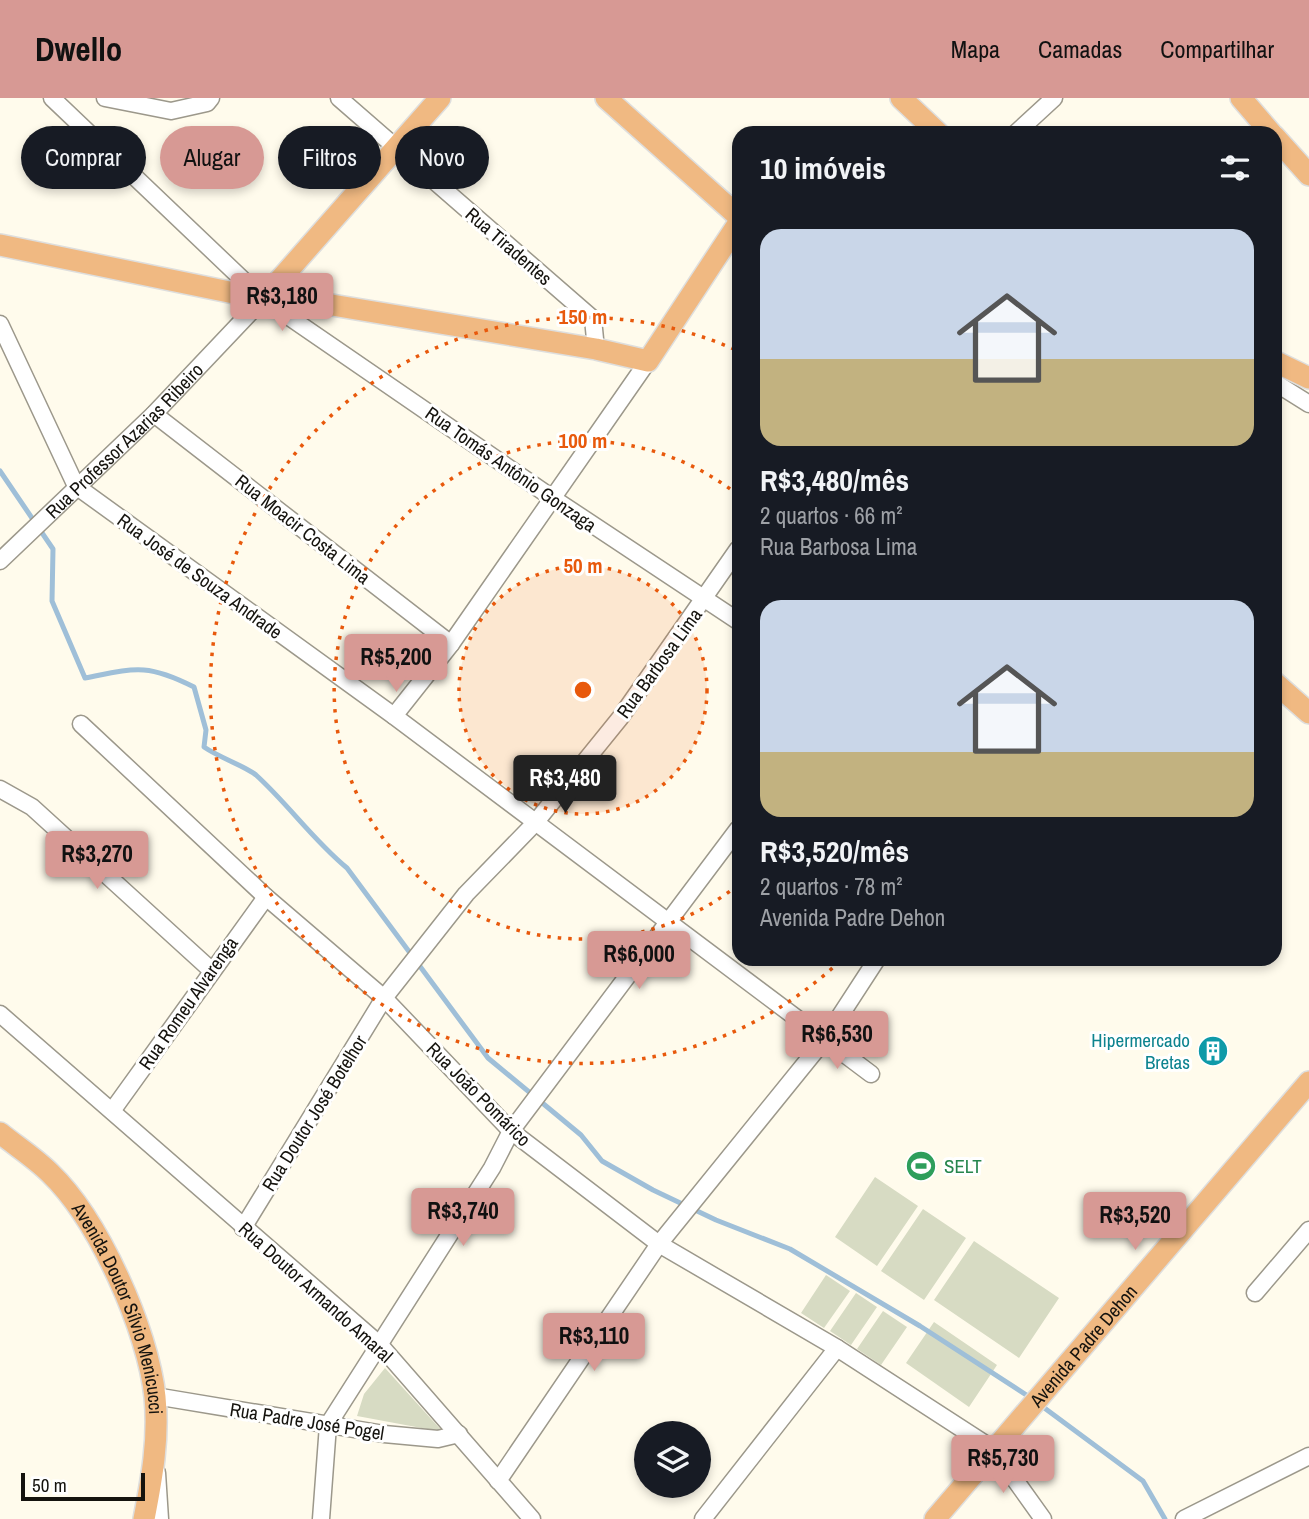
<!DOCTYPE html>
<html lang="pt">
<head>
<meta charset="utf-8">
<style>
	body { margin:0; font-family:"Archivo Narrow",sans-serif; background:#242831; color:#f1f3f6; height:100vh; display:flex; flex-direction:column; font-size:26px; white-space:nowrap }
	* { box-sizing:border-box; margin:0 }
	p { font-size:23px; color:#9ea1a6 }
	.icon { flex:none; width:38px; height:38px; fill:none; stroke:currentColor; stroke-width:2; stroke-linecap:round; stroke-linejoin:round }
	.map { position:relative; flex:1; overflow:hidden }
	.side { position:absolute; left:732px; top:28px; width:550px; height:840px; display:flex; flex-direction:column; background:#171b24; border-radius:21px; box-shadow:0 4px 10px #0003 }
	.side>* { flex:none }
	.banner { position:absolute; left:21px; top:28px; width:606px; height:63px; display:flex; gap:14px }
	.buttons { position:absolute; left:634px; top:1323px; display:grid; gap:14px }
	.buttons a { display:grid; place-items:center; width:77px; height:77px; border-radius:50%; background:#171b24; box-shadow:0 4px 10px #0003; font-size:35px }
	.scale { position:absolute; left:21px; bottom:18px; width:124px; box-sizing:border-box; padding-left:7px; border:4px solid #15130e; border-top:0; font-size:19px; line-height:24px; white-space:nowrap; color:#15130e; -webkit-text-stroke:5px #fff; paint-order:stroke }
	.price { position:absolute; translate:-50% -60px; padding:0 16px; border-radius:7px; background:#d79994; color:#111; font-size:23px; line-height:46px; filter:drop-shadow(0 2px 4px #0008) }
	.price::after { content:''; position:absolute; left:50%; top:42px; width:21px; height:16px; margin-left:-10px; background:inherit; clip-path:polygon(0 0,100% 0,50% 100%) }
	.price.active { background:#222; color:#fff }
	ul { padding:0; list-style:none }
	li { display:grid; align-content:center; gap:14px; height:371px; padding:0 28px }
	li span { display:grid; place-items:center; height:217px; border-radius:21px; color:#555 }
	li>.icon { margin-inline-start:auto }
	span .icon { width:126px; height:126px; fill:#fffc; stroke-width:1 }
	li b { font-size:30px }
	h2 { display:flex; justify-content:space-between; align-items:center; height:84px; padding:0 28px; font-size:30px }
	.chip { padding:0 24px; border-radius:32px; background:#171b24; box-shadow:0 4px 10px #0003; font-size:24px; line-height:63px }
	.chip.active { background:#d79994; color:#111 }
	header { display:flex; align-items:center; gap:42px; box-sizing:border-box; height:98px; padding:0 35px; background:#d79994; color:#111 }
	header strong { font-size:33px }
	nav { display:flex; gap:38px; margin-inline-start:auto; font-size:24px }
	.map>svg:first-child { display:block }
	.green { fill:#d7dbc3 }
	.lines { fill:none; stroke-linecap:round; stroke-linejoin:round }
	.stream { stroke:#9fbfd8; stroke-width:5 }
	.minor-casing { stroke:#9c988b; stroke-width:19 }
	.major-casing { stroke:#dededd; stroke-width:24 }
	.minor { stroke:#fff; stroke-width:16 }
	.major { stroke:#f0b982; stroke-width:21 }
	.ring { fill:none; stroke:#e8590c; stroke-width:3.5; stroke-dasharray:3.5 7 }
	.labels { text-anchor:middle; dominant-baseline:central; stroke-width:6; stroke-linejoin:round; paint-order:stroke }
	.street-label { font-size:19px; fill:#15130e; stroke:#fff }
	.culture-label { font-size:19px; fill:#0d838f; stroke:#fff; text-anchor:end }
	.leisure-label { font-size:19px; fill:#27864d; stroke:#fff; text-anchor:start }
	.centre { fill:#e8590c; stroke:#fff; stroke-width:3.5 }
	.ring-label { font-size:21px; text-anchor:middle; font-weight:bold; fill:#e8590c; stroke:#fff; stroke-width:6; stroke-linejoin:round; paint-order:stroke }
</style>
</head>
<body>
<header>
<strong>Dwello</strong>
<nav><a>Mapa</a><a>Camadas</a><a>Compartilhar</a></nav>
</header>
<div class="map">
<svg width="1309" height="1421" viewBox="0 0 1309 1421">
	<rect width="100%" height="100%" fill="#fffbec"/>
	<path class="green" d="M875,1079L918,1108L877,1168L835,1139Z
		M923,1111L966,1140L924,1202L881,1173Z
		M974,1143L1059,1200L1019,1260L934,1202Z
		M826,1177L850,1193L824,1230L801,1215Z
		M856,1195L877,1209L851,1247L830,1233Z
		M883,1213L907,1229L881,1267L857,1251Z
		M934,1224L997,1267L969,1309L906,1265Z
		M385,1270L443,1334L357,1318L364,1296Z"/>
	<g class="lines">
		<path class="stream" d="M0,373L53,451L52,503L85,580C135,570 147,565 194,589L206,632L204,649C220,660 245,668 256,677C288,706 313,742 347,770L488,960L581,1037L602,1063L653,1092L716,1122L790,1151L920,1228L1031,1300
			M1039,1306L1143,1383L1165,1421"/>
		<g class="minor-casing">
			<g id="minor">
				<path d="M52,0L263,201L551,399L738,523"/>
				<path d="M105,0L171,13L207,5L211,0"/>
				<path d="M339,0L593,221L596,251"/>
				<path d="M1016,35L1054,0"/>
				<path d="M0,226L76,388L394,618L871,976"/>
				<path d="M1274,284L1309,306"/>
				<path d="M154,316L451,546"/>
				<path id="s1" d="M0,463L154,316L263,201"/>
				<path d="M394,618L451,546L648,263"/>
				<path d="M81,626L266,799L384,900L511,1033L659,1146L837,1250L993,1351L1043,1421"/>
				<path d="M0,691L32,709L211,872"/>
				<path d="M0,916L380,1247L532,1421"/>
				<path d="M112,1013L266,799"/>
				<path d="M243,1130L384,900L466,796L535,725L620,620L738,451"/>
				<path d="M1255,1195L1309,1132"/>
				<path d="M155,1298L384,1336L438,1341L459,1336"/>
				<path d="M157,1375L160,1421"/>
				<path d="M498,1383L659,1146L825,941L877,861"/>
				<path d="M321,1421L328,1327L492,1070L511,1033L738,731"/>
				<path d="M703,1421L837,1250"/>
				<path d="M1184,1421L1309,1358"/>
			</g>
		</g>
		<g class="major-casing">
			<g id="major">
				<path d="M606,0L738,118"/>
				<path d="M901,0L938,35"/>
				<path d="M1241,0L1271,35"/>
				<path d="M1274,38L1309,77"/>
				<path d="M0,147L263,201L332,207L596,251L648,263L738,126"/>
				<path d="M263,201L440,0"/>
				<path d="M1274,263L1309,280"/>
				<path d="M1274,584L1309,615"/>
				<path id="s2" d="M0,1035C16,1048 35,1060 50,1075C99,1122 148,1232 155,1299C159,1341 152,1380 144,1421"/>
				<path id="s3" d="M935,1421L1309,984"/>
			</g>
		</g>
		<use href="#minor" class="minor"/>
		<use href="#major" class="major"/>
	</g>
	<circle cx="583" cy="592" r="124" fill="#e8590c" fill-opacity=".12"/>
	<g class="ring">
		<circle cx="583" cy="592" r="124"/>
		<path d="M738 787A249 249 0 1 1 738 397"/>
		<path d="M840 863A373 373 0 1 1 738 253"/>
	</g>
	<defs>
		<g id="building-disc" transform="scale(1.575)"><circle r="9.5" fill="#0f9aa8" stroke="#fff"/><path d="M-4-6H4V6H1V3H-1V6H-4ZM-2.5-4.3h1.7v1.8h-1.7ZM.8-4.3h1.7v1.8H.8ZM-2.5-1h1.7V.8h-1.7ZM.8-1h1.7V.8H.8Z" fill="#fff"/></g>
		<g id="stadium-disc" transform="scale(1.575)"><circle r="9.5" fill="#2e9e5b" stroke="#fff"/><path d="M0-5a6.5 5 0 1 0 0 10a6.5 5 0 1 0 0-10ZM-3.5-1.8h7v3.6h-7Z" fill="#fff"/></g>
	</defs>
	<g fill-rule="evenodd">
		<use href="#building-disc" x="1213" y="953"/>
		<use href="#stadium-disc" x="921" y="1068"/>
	</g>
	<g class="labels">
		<g class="street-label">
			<text transform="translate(509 148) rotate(41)">Rua Tiradentes</text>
			<text stroke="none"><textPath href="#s1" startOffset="173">Rua Professor Azarias Ribeiro</textPath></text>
			<text transform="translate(511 371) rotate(35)">Rua Tomás Antônio Gonzaga</text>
			<text transform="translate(303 431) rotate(38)">Rua Moacir Costa Lima</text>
			<text transform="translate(200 478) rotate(36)">Rua José de Souza Andrade</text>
			<text transform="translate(659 565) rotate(-54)">Rua Barbosa Lima</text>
			<text transform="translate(188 905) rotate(-55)">Rua Romeu Alvarenga</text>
			<text transform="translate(479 996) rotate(45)">Rua João Pomárico</text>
			<text transform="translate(314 1015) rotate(-58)">Rua Doutor José Botelhor</text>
			<text transform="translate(316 1194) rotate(42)">Rua Doutor Armando Amaral</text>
			<text stroke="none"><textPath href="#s2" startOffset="219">Avenida Doutor Sílvio Menicucci</textPath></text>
			<text stroke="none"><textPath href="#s3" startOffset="228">Avenida Padre Dehon</textPath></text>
			<text transform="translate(307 1323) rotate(9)">Rua Padre José Pogel</text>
		</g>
		<g class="culture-label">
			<text x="1190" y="942">Hipermercado<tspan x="1190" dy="22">Bretas</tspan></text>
		</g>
		<g class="leisure-label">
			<text x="944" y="1068">SELT</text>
		</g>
	</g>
	<circle cx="583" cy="592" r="10" class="centre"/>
	<g class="ring-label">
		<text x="583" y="226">150 m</text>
		<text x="583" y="350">100 m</text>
		<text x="583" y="475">50 m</text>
	</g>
</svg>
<div class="buttons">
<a><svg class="icon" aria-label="layers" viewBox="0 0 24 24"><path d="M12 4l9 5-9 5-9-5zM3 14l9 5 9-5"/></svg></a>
</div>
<div class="scale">50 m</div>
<b class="price" style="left:282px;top:235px">R$3,180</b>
<b class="price" style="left:396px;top:596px">R$5,200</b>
<b class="price active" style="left:565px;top:717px">R$3,480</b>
<b class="price" style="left:97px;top:793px">R$3,270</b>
<b class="price" style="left:639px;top:893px">R$6,000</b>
<b class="price" style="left:837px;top:973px">R$6,530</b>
<b class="price" style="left:463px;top:1150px">R$3,740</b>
<b class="price" style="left:1135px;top:1154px">R$3,520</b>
<b class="price" style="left:594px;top:1275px">R$3,110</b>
<b class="price" style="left:1003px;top:1397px">R$5,730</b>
<div class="banner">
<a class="chip">Comprar</a>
<a class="chip active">Alugar</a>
<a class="chip">Filtros</a>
<a class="chip">Novo</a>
</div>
<section class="side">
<h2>10 imóveis<svg class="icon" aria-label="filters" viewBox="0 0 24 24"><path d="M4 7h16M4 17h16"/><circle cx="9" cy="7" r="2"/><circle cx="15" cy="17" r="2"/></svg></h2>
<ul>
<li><span style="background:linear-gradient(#c9d6e8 60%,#c2b280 0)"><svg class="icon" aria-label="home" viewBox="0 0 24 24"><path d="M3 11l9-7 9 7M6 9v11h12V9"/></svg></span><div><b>R$3,480/mês</b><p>2 quartos · 66 m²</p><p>Rua Barbosa Lima</p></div></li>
<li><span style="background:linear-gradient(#c9d6e8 70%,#c2b280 0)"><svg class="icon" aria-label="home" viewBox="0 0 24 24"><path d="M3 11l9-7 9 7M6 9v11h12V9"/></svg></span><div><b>R$3,520/mês</b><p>2 quartos · 78 m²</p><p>Avenida Padre Dehon</p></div></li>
</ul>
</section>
</div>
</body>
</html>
